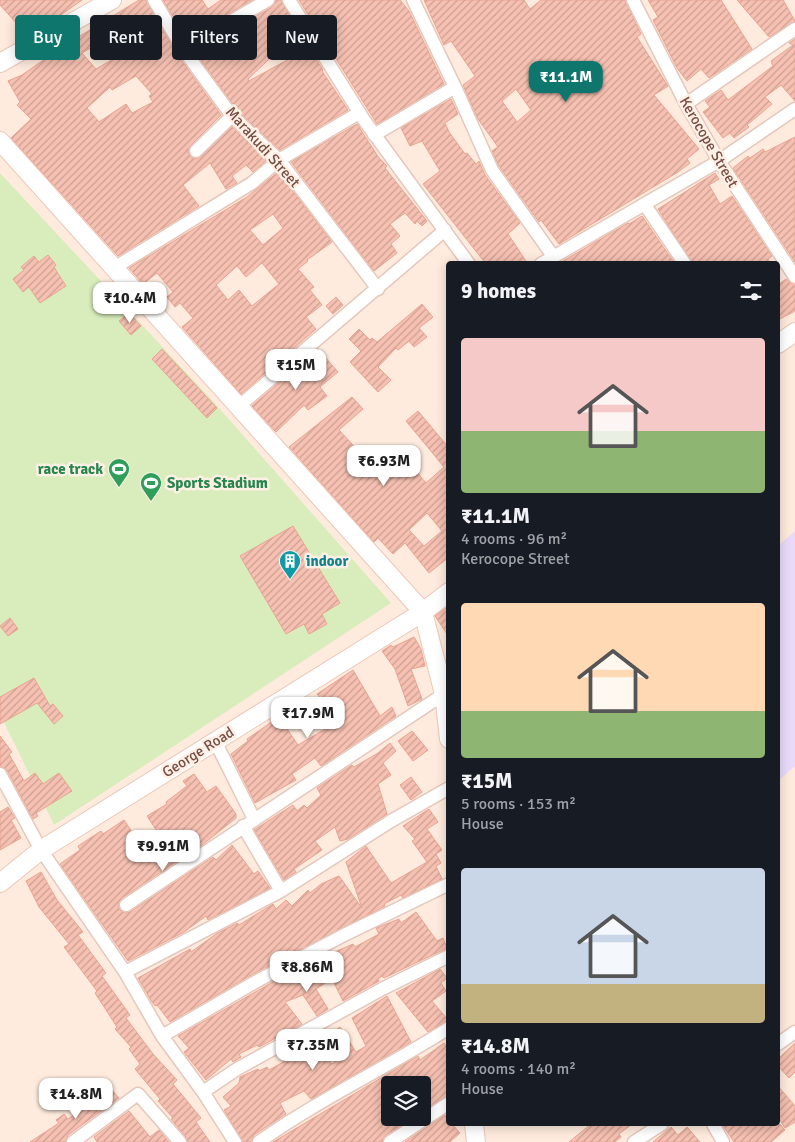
<!DOCTYPE html>
<html lang="en">
<head>
<meta charset="utf-8">
<style>
	body { margin:0; font-family:Signika,sans-serif; background:#20242c; color:#f1f3f6; height:100vh; display:flex; flex-direction:column; font-size:19px; white-space:nowrap }
	* { box-sizing:border-box; margin:0 }
	p { font-size:16px; color:#9ea1a6 }
	.icon { flex:none; width:28px; height:28px; fill:none; stroke:currentColor; stroke-width:2; stroke-linecap:round; stroke-linejoin:round }
	.map { position:relative; flex:1; overflow:hidden }
	.side { position:absolute; left:446px; top:261px; width:334px; height:865px; display:flex; flex-direction:column; background:#171b24; border-radius:5px; box-shadow:0 2px 12px #0003 }
	.side>* { flex:none }
	.top-card { position:absolute; left:15px; top:15px; width:356px; height:45px; display:flex; gap:10px }
	.buttons { position:absolute; left:381px; top:1076px; display:grid; gap:10px }
	.buttons a { display:grid; place-items:center; width:50px; height:50px; border-radius:5px; background:#171b24; box-shadow:0 2px 12px #0003; font-size:25px }
	.price { position:absolute; translate:-50% -42px; padding:0 11px; border-radius:10px; background:#fff; color:#222; font-size:16px; line-height:32px; filter:drop-shadow(0 1px 2px #0008) }
	.price::after { content:''; position:absolute; left:50%; top:30px; width:15px; height:11px; margin-left:-8px; background:inherit; clip-path:polygon(0 0,100% 0,50% 100%) }
	.price.active { background:#0f766e; color:#fff }
	ul { padding:0; list-style:none }
	li { display:grid; align-content:center; gap:10px; height:265px; padding:0 15px }
	li span { display:grid; place-items:center; height:155px; border-radius:5px; color:#555 }
	li>.icon { margin-inline-start:auto }
	span .icon { width:90px; height:90px; fill:#fffc; stroke-width:1 }
	li b { font-size:21px }
	h2 { display:flex; justify-content:space-between; align-items:center; height:60px; padding:0 15px; font-size:21px }
	.tag { padding:0 18px; border-radius:5px; background:#171b24; box-shadow:0 2px 12px #0003; font-size:18px; line-height:45px }
	.tag.active { background:#0f766e; color:#fff }
	.map>svg:first-child { display:block }
	.education { fill:#e9dafa }
	.garden { fill:#d8edbb }
	.building { fill:url(#building-hatch); stroke:#eba391; fill-rule:evenodd }
	.lines { fill:none; stroke-linecap:round; stroke-linejoin:round }
	.street-casing { stroke:#e5c7bc; stroke-width:15 }
	.secondary-casing { stroke:#ebc7b8; stroke-width:20 }
	.street { stroke:#fff; stroke-width:12 }
	.secondary { stroke:#fff; stroke-width:18 }
	.labels { text-anchor:middle; dominant-baseline:central; stroke-width:5; stroke-linejoin:round; paint-order:stroke }
	.street-label { font-size:15px; fill:#764d44; stroke:#fff0e5 }
	.leisure-label { font-size:15px; font-weight:bold; fill:#27864d; stroke:#fff0e5; text-anchor:end }
	.culture-label { font-size:15px; font-weight:bold; fill:#0d838f; stroke:#fff0e5; text-anchor:start }
</style>
</head>
<body>
<div class="map">
<svg width="795" height="1142" viewBox="0 0 795 1142">
	<defs>
		<pattern id="building-hatch" width="6" height="6" patternUnits="userSpaceOnUse" patternTransform="scale(1.25)"><rect width="6" height="6" fill="#f6c1b2"/><path d="M-1 1l2-2M0 6l6-6M5 7l2-2" fill="none" stroke="#cc9f92"/></pattern>
	</defs>
	<rect width="100%" height="100%" fill="#feebdd"/>
	<path class="education" d="M795,531V766L778,781V546Z"/>
	<path class="garden" d="M0,173L212,400L391,603L54,825L0,714Z"/>
	<path class="building" d="M0,0H82L51,22L48,18L27,35L0,5Z
		M139,0H146L176,53L221,115L190,146L188,152L190,156L194,159L201,157L232,127L267,160L253,172L246,165L232,176L237,183L226,189L210,163L183,185L199,206L118,256L11,138L31,119L17,105L20,102L8,81L22,75L62,47ZM101,42L102,44L106,42L115,58L96,69L82,53ZM136,76L152,94L149,96L153,102L132,113L126,104L99,122L87,108L110,87L112,90Z
		M163,0H202L208,9L221,0H252L186,38Z
		M276,0H281L299,31L248,79L249,81L309,48L323,70L322,71L348,110L280,150L238,111L195,52L272,7Z
		M299,0H400L409,11L444,84L377,124Z
		M424,0H524L530,9L541,0H625L641,34L637,37L668,86L654,95L699,149L687,159L690,163L678,172L559,244L541,220L539,222L499,166L492,151L498,147L478,119L463,85L475,76L451,41L444,45ZM516,89L531,110L517,122L502,101Z
		M648,0H721L752,49L709,78L701,69L687,81L677,68L653,20L658,17Z
		M737,0H783L795,21L769,37Z
		M795,39V101L781,85L765,97L772,104L747,125L749,127L734,138L730,133L723,138L703,112L710,107L705,101L721,90L728,100L773,66L771,61L793,45L789,43Z
		M451,99L458,114L445,123L449,132L465,154L467,153L476,164L479,161L485,175L520,223L508,234L528,264H486L423,184L440,171L422,141L410,146L401,128Z
		M357,124L379,158L387,166L385,168L427,221L422,226L417,221L415,224L405,213L390,224L400,236L391,244L397,253L374,271L291,162Z
		M795,137V262L733,168L748,156L750,158L763,149L765,152Z
		M278,172L332,242L307,260L308,261L298,269L314,287L310,290L322,305L306,317L316,329L241,394L182,327L193,318L180,303L175,307L167,297L173,292L157,273L143,284L129,268L247,197ZM273,214L283,228L263,245L250,230ZM262,263L279,284L252,306L239,290L228,300L216,285L237,266L246,277Z
		M715,173L719,179L709,185L720,204L732,196L772,256L768,259L770,264H693L658,209Z
		M642,216L675,264H558L628,223L629,224Z
		M48,255L56,265L54,267L66,286L40,303L29,287L23,292L13,279L24,270L21,267L34,256L39,262Z
		M786,279L795,286V311L778,320V285Z
		M336,297L343,305L333,314L326,306Z
		M422,304L433,317L419,328L427,337L414,347L409,341L398,350L396,348L378,367L391,380L378,392L350,362L361,351L349,339L359,329L370,340L372,338L377,342Z
		M129,313L141,326L131,335L119,321Z
		M162,349L217,408L207,418L152,359Z
		M318,349L338,372L320,387L327,396L308,410L304,405L276,432L252,406Z
		M352,397L363,409L339,430L378,472L401,453L426,483L444,467L406,421L418,411L449,448V557L429,573L405,543L393,554L378,538L374,542L289,447ZM427,513L442,531L424,546L409,530Z
		M293,526L340,603L322,614L327,624L309,634L304,624L286,634L240,556Z
		M449,606V637L435,616Z
		M10,618L18,629L8,636L0,626Z
		M414,637L421,649L425,666L411,669L422,699L408,706L395,669L382,651L391,645L393,647Z
		M353,670L380,716L392,707L396,716L321,766L315,758L292,774L296,780L255,803L231,754L248,741L247,739L279,717L298,745L339,721L317,694Z
		M34,678L50,706L53,704L63,716L54,724L37,703L0,724V697Z
		M412,731L428,750L413,761L398,741Z
		M0,736L12,752L9,754L24,781L35,773L43,784L59,773L72,791L36,813L38,816L33,819L7,770L0,766Z
		M390,743L396,751L383,763L391,775L378,784L387,814L348,839L340,841L335,827L315,841L322,850L294,869L296,872L284,880L254,830L293,805L297,811L304,805L307,808L321,795L317,788L352,765L354,767L378,753Z
		M194,774L207,792L216,786L236,814V818L202,845L122,898L118,905L120,910L126,913L130,912L213,857L216,860L232,845L254,874L258,871L270,888L208,920L206,916L184,932L128,961L60,864L80,850L78,846L101,831L103,834L124,820L142,847L160,836L147,816L167,804L166,802L187,786L183,781Z
		M411,777L422,792L411,800L400,785Z
		M8,807L15,818L11,820L21,838L0,850V812Z
		M429,809L438,822L427,829L442,850L436,854L441,863L436,866L442,879L403,898L401,895L384,904L385,906L253,974L170,1022L157,1005L155,1006L152,1002L138,978L190,949L191,952L216,934L237,923L239,925L273,904L276,909L286,900L292,906L308,890L310,893L321,884L339,876L362,908L346,862L366,846L391,883L427,862L412,841L415,839L403,826Z
		M41,872L57,900L83,932L78,935L106,973L102,976L130,1015L126,1018L153,1054L177,1080L173,1084L201,1118L196,1122L210,1142H188L186,1137L171,1119L173,1118L158,1101L160,1099L135,1069L140,1064L129,1049L131,1047L115,1029L117,1027L95,993L97,991L64,947L69,944L39,907L26,881Z
		M416,912L437,941L443,938L447,948L384,978L382,976L378,979L379,981L343,1001L332,979L316,989L328,1009L317,1016L303,995L285,1002L302,1024L259,1047L257,1045L239,1054L241,1057L233,1062L231,1059L206,1080L184,1052L189,1048L178,1036L280,978L282,984L308,973L306,969L330,954L353,944L355,947L379,934L376,928L399,919L401,923Z
		M440,969L447,978L441,983L446,991L432,1001L448,1020L428,1032L396,993Z
		M387,996L411,1042L311,1099L304,1091L280,1103L286,1114L254,1135L251,1142H243L224,1110L231,1106L223,1097L239,1083L240,1077L258,1069L259,1071L267,1067L269,1070L316,1044L332,1064L342,1056L329,1035L340,1027L356,1052L366,1046L352,1018Z
		M444,1043L449,1051V1095L422,1111V1085H390V1118H412L386,1135L382,1142H273L418,1056L420,1060Z
		M795,1043V1072L789,1078L778,1066V1059Z
		M778,1086L795,1106V1122L785,1128L778,1117Z
		M112,1090L119,1098L68,1135L65,1142H30L59,1123L56,1120L64,1114L68,1119Z
		M129,1111L150,1137L159,1130L169,1142H97L94,1137Z
		M445,1115L449,1124H452L460,1133L450,1142H405Z
		M591,1124H632L619,1134L621,1137L615,1142H569Z
		M722,1124H780L785,1130L771,1142H734Z
		M671,1127L678,1135L687,1127L700,1142H653Z"/>
	<g class="lines">
		<g class="street-casing">
			<path id="street" d="M154,0L183,49L232,116L279,160L378,289
				M289,0L364,120L469,264
				M633,0L686,104L719,161L795,277
				M183,49L268,0
				M455,87L492,170L553,256
				M686,104L795,29
				M374,135L455,87L413,0
				M196,151L232,116
				M645,205L685,264
				M541,264L719,161L795,109
				M114,268L252,183L279,160L359,113
				M238,407L445,230
				M215,741L254,819
				M0,774L41,850L125,972L162,1036L203,1092L235,1142
				M243,826L281,891
				M126,905L444,694
				M125,972L281,891L391,821L449,788
				M162,1036L257,981L344,935L449,884
				M778,1044L795,1032
				M203,1092L237,1069L382,989L449,956
				M713,1124L723,1142
				M73,1142L138,1094L180,1142
				M259,1142C319,1099 387,1068 449,1028
				M390,1142L449,1103
				M634,1142L662,1124"/>
		</g>
		<g class="secondary-casing">
			<path id="secondary" d="M0,63L112,0
				M0,141L423,612L444,694L449,739
				M778,344L795,332
				M0,883L41,850L423,612L449,592
				M474,1124L476,1142"/>
		</g>
		<use href="#street" class="street"/>
		<use href="#secondary" class="secondary"/>
	</g>
	<defs>
		<g id="stadium-pin" transform="scale(1.125)"><path d="M0 17L-7.5 6A9.5 9.5 0 1 1 7.5 6Z" fill="#2e9e5b" stroke="#fff0e5"/><path d="M0-5a6.5 5 0 1 0 0 10a6.5 5 0 1 0 0-10ZM-3.5-1.8h7v3.6h-7Z" fill="#fff"/></g>
		<g id="building-pin" transform="scale(1.125)"><path d="M0 17L-7.5 6A9.5 9.5 0 1 1 7.5 6Z" fill="#0f9aa8" stroke="#fff0e5"/><path d="M-4-6H4V6H1V3H-1V6H-4ZM-2.5-4.3h1.7v1.8h-1.7ZM.8-4.3h1.7v1.8H.8ZM-2.5-1h1.7V.8h-1.7ZM.8-1h1.7V.8H.8Z" fill="#fff"/></g>
	</defs>
	<g fill-rule="evenodd">
		<use href="#stadium-pin" x="119" y="469"/>
		<use href="#stadium-pin" x="151" y="483"/>
		<use href="#building-pin" x="290" y="561"/>
	</g>
	<g class="labels">
		<g class="street-label">
			<text transform="translate(709 142) rotate(60)">Kerocope Street</text>
			<text transform="translate(263 147) rotate(48)">Marakudi Street</text>
			<text transform="translate(198 752) rotate(-32)">George Road</text>
		</g>
		<g class="leisure-label">
			<text x="103" y="469">race track</text>
			<text x="167" y="483" text-anchor="start">Sports Stadium</text>
		</g>
		<g class="culture-label">
			<text x="306" y="561">indoor</text>
		</g>
	</g>
</svg>
<div class="buttons">
<a><svg class="icon" aria-label="layers" viewBox="0 0 24 24"><path d="M12 4l9 5-9 5-9-5zM3 14l9 5 9-5"/></svg></a>
</div>
<b class="price active" style="left:566px;top:103px">₹11.1M</b>
<b class="price" style="left:130px;top:324px">₹10.4M</b>
<b class="price" style="left:296px;top:391px">₹15M</b>
<b class="price" style="left:384px;top:487px">₹6.93M</b>
<b class="price" style="left:308px;top:739px">₹17.9M</b>
<b class="price" style="left:163px;top:872px">₹9.91M</b>
<b class="price" style="left:307px;top:993px">₹8.86M</b>
<b class="price" style="left:313px;top:1071px">₹7.35M</b>
<b class="price" style="left:76px;top:1120px">₹14.8M</b>
<div class="top-card">
<a class="tag active">Buy</a>
<a class="tag">Rent</a>
<a class="tag">Filters</a>
<a class="tag">New</a>
</div>
<section class="side">
<h2>9 homes<svg class="icon" aria-label="filters" viewBox="0 0 24 24"><path d="M4 7h16M4 17h16"/><circle cx="9" cy="7" r="2"/><circle cx="15" cy="17" r="2"/></svg></h2>
<ul>
<li><span style="background:linear-gradient(#f6c9c9 60%,#8fb573 0)"><svg class="icon" aria-label="home" viewBox="0 0 24 24"><path d="M3 11l9-7 9 7M6 9v11h12V9"/></svg></span><div><b>₹11.1M</b><p>4 rooms · 96 m²</p><p>Kerocope Street</p></div></li>
<li><span style="background:linear-gradient(#ffd9b3 70%,#8fb573 0)"><svg class="icon" aria-label="home" viewBox="0 0 24 24"><path d="M3 11l9-7 9 7M6 9v11h12V9"/></svg></span><div><b>₹15M</b><p>5 rooms · 153 m²</p><p>House</p></div></li>
<li><span style="background:linear-gradient(#c9d6e8 75%,#c2b280 0)"><svg class="icon" aria-label="home" viewBox="0 0 24 24"><path d="M3 11l9-7 9 7M6 9v11h12V9"/></svg></span><div><b>₹14.8M</b><p>4 rooms · 140 m²</p><p>House</p></div></li>
</ul>
</section>
</div>
</body>
</html>
